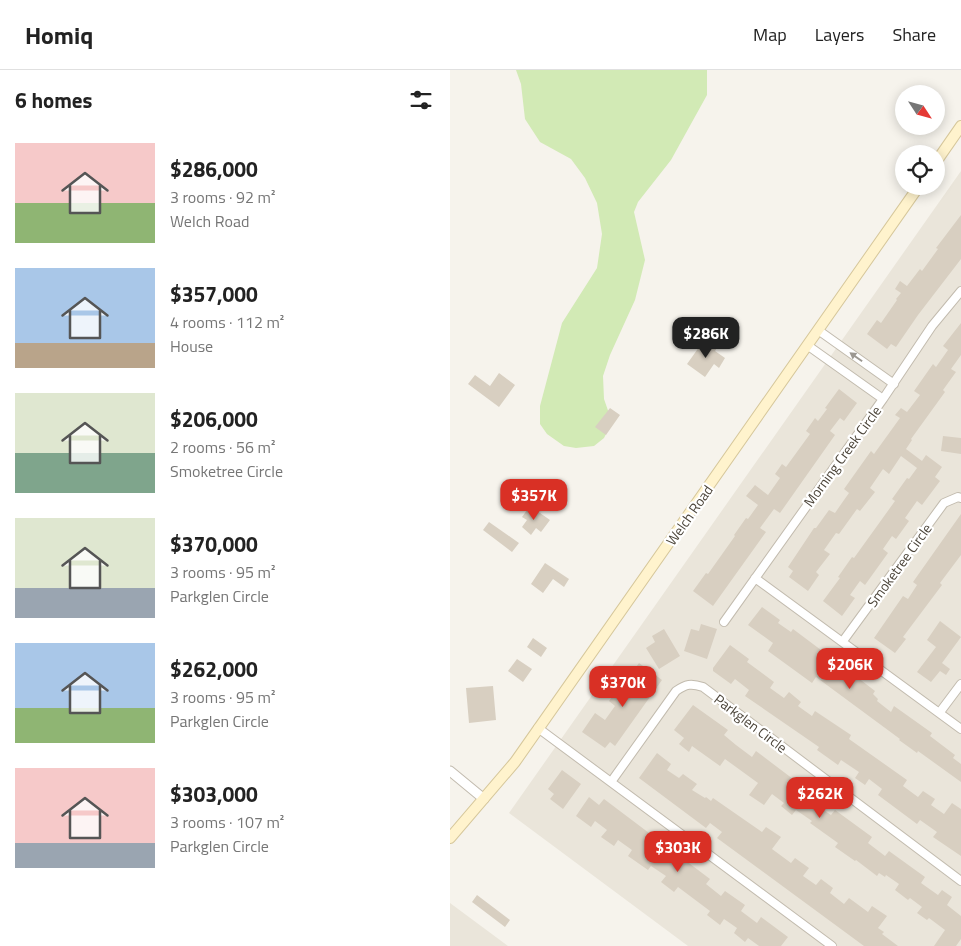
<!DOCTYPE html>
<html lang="en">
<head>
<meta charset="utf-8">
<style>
	body { margin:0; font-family:"Titillium Web",sans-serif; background:#f6f6f6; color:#222; height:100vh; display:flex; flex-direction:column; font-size:19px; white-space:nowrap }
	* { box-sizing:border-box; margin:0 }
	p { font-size:16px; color:#767676 }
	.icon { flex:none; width:28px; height:28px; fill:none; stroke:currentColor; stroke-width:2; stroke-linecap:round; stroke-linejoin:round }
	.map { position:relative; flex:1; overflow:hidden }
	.sheet { display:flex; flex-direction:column; background:#fff; width:450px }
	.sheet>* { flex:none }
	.needle { width:32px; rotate:126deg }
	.buttons { position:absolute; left:445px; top:15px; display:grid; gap:10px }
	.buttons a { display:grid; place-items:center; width:50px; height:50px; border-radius:50%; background:#fff; box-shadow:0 2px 12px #0003; font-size:25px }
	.price { position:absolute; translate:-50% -42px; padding:0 11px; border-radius:10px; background:#d93025; color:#fff; font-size:16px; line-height:32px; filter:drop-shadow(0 1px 2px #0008) }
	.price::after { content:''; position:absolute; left:50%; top:30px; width:15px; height:11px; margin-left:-8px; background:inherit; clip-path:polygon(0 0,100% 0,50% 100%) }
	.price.on { background:#222; color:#fff }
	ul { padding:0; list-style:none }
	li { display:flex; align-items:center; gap:15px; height:125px; padding:0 15px }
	li span { display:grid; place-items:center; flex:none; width:140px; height:100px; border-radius:0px; color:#555 }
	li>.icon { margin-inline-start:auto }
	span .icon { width:60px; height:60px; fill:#fffc; stroke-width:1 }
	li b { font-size:21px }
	h2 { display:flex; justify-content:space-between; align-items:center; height:60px; padding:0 15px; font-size:21px }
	header { display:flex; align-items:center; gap:30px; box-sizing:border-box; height:70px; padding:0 25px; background:#fff; border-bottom:1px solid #e0e0e0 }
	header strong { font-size:24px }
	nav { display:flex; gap:28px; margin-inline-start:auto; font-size:18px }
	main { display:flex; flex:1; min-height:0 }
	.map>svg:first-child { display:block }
	.residential { fill:#eae5da }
	.green { fill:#d2eab5 }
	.building { fill:#d8cfc1 }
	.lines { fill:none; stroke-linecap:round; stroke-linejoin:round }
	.minor-casing { stroke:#c2bbae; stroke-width:10 }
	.tertiary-casing { stroke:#c2bbae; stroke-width:11 }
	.secondary-casing { stroke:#d6c79b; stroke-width:12 }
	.minor { stroke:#fff; stroke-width:8 }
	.tertiary { stroke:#fff; stroke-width:9 }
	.secondary { stroke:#fff3cd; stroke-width:10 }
	.oneway { fill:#9c9892 }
	.labels { text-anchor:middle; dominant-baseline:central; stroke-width:4.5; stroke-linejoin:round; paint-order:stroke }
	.street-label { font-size:14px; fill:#4b4439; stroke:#fff }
</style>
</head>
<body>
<header>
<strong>Homiq</strong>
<nav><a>Map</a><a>Layers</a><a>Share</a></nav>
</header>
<main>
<section class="sheet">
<h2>6 homes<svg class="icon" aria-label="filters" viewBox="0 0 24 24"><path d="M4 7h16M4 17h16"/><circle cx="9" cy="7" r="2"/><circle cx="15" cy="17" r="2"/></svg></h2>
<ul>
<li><span style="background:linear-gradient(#f6c9c9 60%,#8fb573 0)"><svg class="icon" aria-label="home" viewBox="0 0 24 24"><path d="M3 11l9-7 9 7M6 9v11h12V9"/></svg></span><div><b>$286,000</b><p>3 rooms · 92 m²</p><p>Welch Road</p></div></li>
<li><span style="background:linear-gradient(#a9c7e8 75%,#b9a48a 0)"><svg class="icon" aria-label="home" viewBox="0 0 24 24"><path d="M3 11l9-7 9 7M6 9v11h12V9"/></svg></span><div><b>$357,000</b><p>4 rooms · 112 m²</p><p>House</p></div></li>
<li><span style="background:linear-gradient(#dfe7d0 60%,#7fa58c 0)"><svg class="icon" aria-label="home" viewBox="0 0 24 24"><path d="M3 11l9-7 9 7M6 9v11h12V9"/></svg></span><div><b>$206,000</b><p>2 rooms · 56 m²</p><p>Smoketree Circle</p></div></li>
<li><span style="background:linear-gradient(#dfe7d0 70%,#9aa5b1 0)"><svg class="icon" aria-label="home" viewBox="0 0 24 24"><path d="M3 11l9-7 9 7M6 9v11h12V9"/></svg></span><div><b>$370,000</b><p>3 rooms · 95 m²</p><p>Parkglen Circle</p></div></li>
<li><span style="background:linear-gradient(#a9c7e8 65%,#8fb573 0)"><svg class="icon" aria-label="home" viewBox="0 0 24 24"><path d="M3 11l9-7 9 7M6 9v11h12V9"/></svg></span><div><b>$262,000</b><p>3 rooms · 95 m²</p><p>Parkglen Circle</p></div></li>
<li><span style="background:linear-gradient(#f6c9c9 75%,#9aa5b1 0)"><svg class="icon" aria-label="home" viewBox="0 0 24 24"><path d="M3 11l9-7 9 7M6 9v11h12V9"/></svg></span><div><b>$303,000</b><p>3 rooms · 107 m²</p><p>Parkglen Circle</p></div></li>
</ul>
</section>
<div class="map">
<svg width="511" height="876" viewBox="0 0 511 876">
	<rect width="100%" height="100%" fill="#f6f3ec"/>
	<path class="residential" d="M511,101V876H238L59,743Z
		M0,833L58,876H0Z"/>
	<path class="green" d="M66,0H257V25L221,90L188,132L184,142L195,190L185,230L160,285L153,306L154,329L162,352L154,368L144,376L126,378L114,376L97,364L90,354V336L112,253L147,198L152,164L147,133L135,108L121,89L90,72L75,49L71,14Z"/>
	<path class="building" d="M511,145V189L468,245L446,277L441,274L437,279L417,264L427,250L431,253L447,230L446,229L451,223L445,219L450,211L457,216L470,199L472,201L488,179L486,178Z
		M511,253V285L501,299L506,302L493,320L495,322L461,369L462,370L456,379L472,391L476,385L492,397L485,407L490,411L472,435L467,431L455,448L459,451L446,469L442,466L433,479L438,483L415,515L410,511L400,525L405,528L392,546L373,531L390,508L388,507L402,487L404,488L445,431L442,429L457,408L459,409L467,398L451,386L439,404L433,399L420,418L425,422L410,441L407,439L389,464L386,463L374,480L380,484L366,502L369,505L358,521L339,507L343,501L338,497L364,458H366L379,440L385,443L394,430L399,423L394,419L421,381L424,384L450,348L445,345L451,338L457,342L470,325L464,321L483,294L486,297L498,280L493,276Z
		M262,271L268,276L265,281L275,288L269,298L264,294L255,307L237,294L252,273L258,277Z
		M49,303L65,315L49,337L18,314L25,305L40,316Z
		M389,319L407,333L394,351L390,348L380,361L385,365L330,443L324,439L310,458L316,462L263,536L243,521L256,503L258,504L285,466L284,465L296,448L298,449L308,435L296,426L305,415L318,425L330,408L325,404L332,394L336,397L360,364L356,361L365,348L368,351L377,339L375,338Z
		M160,338L170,345L156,365L145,357Z
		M493,366L511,368V384L491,381Z
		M80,436L100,450L91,462L86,458L81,465L72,457L77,450L72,447Z
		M511,444V485L490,513L492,515L453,567L456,569L445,583L424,568L453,526L458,529L467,515L463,512Z
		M39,452L69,473L62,482L33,460Z
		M95,493L119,509L114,517L103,509L93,523L81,514Z
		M312,537L330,550L328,553L341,562L343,559L375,583L371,588L391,602L394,597L425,621L423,624L428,629L427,631L441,642L444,636L482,663L480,666L505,685L503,688L511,694V712L468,681L467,683L449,670L450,669L366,607L362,613L318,581L323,573L298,555Z
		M490,551L511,567L492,593L500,599L496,605L490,601L481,612L467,602L486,577L477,570Z
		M251,554L267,559L257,589L234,581L241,559L249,561Z
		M214,559L230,586L209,599L196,578L205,572L202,566Z
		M83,568L97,578L91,587L77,577Z
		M280,575L299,589L297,592L324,612L320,618L334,628L339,622L351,632L348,636L362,646L365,641L401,665L399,669L457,710L453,716L468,727L473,721L485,729L481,735L494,744L502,733L511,739V786L483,767L487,762L470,750L467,754L428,725L432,719L419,709L415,715L405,708L409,702L391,690L388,695L367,680L369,677L295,626L299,620L285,609L281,614L263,601V598Z
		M67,589L82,599L73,612L58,601Z
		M189,593L212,610L165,676L160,672L155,678L132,662L145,643L155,650L165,636L159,631L168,619L174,623L184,610L179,607Z
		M43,616L46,650L19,653L16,618Z
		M243,635L278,660L274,665L286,675L302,687L306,681L343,709L339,714L356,726L359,721L370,728L366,735L381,745L385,740L422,767L418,773L435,786L439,781L475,807L471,813L488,825L492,820L502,827L497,835L511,846V869L506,876H484L495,860L479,848L477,850L467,843L472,837L460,828L458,830L445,820L449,814L436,805L435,807L429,803L427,806L406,790L405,791L385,777L388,773L360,753L362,751L346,740L342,745L331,736L334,733L322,724L314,735L299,725L308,713L275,689L270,696L242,676L239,682L229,674L234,668L224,660Z
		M207,683L221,694L217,700L229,708L233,704L247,714L242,720L255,728L256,727L261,731L263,728L312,762L316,757L331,767L322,779L341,793L345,788L359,798L353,806L366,815L371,809L383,818L380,823L394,834L399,828L418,842L422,836L437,846L428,858L434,862L432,864L448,876H414L267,768L272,762L260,753L256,758L189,708Z
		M112,700L131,714L113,739L100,729L104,724L98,719Z
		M139,727L149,735L154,729L260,809L256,814L271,826L275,821L295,835L291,841L307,853L311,847L338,867L331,876H309L298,868L295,872L284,863L287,858L274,849L270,855L257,845L260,841L228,817L224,822L211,812L216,806L201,796L198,800L178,786L182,780L168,770L164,776L151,767L157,760L145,751L141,757L126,746Z
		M27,825L60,850L55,857L22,832Z"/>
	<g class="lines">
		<g class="minor-casing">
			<path id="minor" d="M368,260L444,314
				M357,275L433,329
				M305,508L511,659
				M274,552L433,329L482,256L511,221
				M393,571L494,433L508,427L511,428
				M490,642L511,614
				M88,658L382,876
				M161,712L226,621C236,614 241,613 253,617L511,811"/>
		</g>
		<g class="tertiary-casing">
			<path id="tertiary" d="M0,701L34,729"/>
		</g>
		<g class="secondary-casing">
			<path id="secondary" d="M486,92L511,56
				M0,768L65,692L469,116"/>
		</g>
		<use href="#minor" class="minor"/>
		<use href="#tertiary" class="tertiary"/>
		<use href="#secondary" class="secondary"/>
	</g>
	<defs><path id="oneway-solid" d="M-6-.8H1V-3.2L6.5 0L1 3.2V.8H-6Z" transform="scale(1.25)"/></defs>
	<use class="oneway" href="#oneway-solid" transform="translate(406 287) rotate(-145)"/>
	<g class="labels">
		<g class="street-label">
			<text transform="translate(392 386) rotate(-54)">Morning Creek Circle</text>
			<text transform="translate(239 445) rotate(-55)">Welch Road</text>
			<text transform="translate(449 495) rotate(-54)">Smoketree Circle</text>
			<text transform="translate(301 653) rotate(37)">Parkglen Circle</text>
		</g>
	</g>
</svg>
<div class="buttons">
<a><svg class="needle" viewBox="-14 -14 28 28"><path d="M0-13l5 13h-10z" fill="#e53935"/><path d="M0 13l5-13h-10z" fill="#767676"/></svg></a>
<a><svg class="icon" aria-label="locate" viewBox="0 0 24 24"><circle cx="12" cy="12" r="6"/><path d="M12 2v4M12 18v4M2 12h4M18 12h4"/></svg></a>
</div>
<b class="price on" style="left:256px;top:289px">$286K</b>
<b class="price" style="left:84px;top:451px">$357K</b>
<b class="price" style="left:400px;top:620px">$206K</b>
<b class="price" style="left:173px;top:638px">$370K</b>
<b class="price" style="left:370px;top:749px">$262K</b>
<b class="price" style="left:228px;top:803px">$303K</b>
</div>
</main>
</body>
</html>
